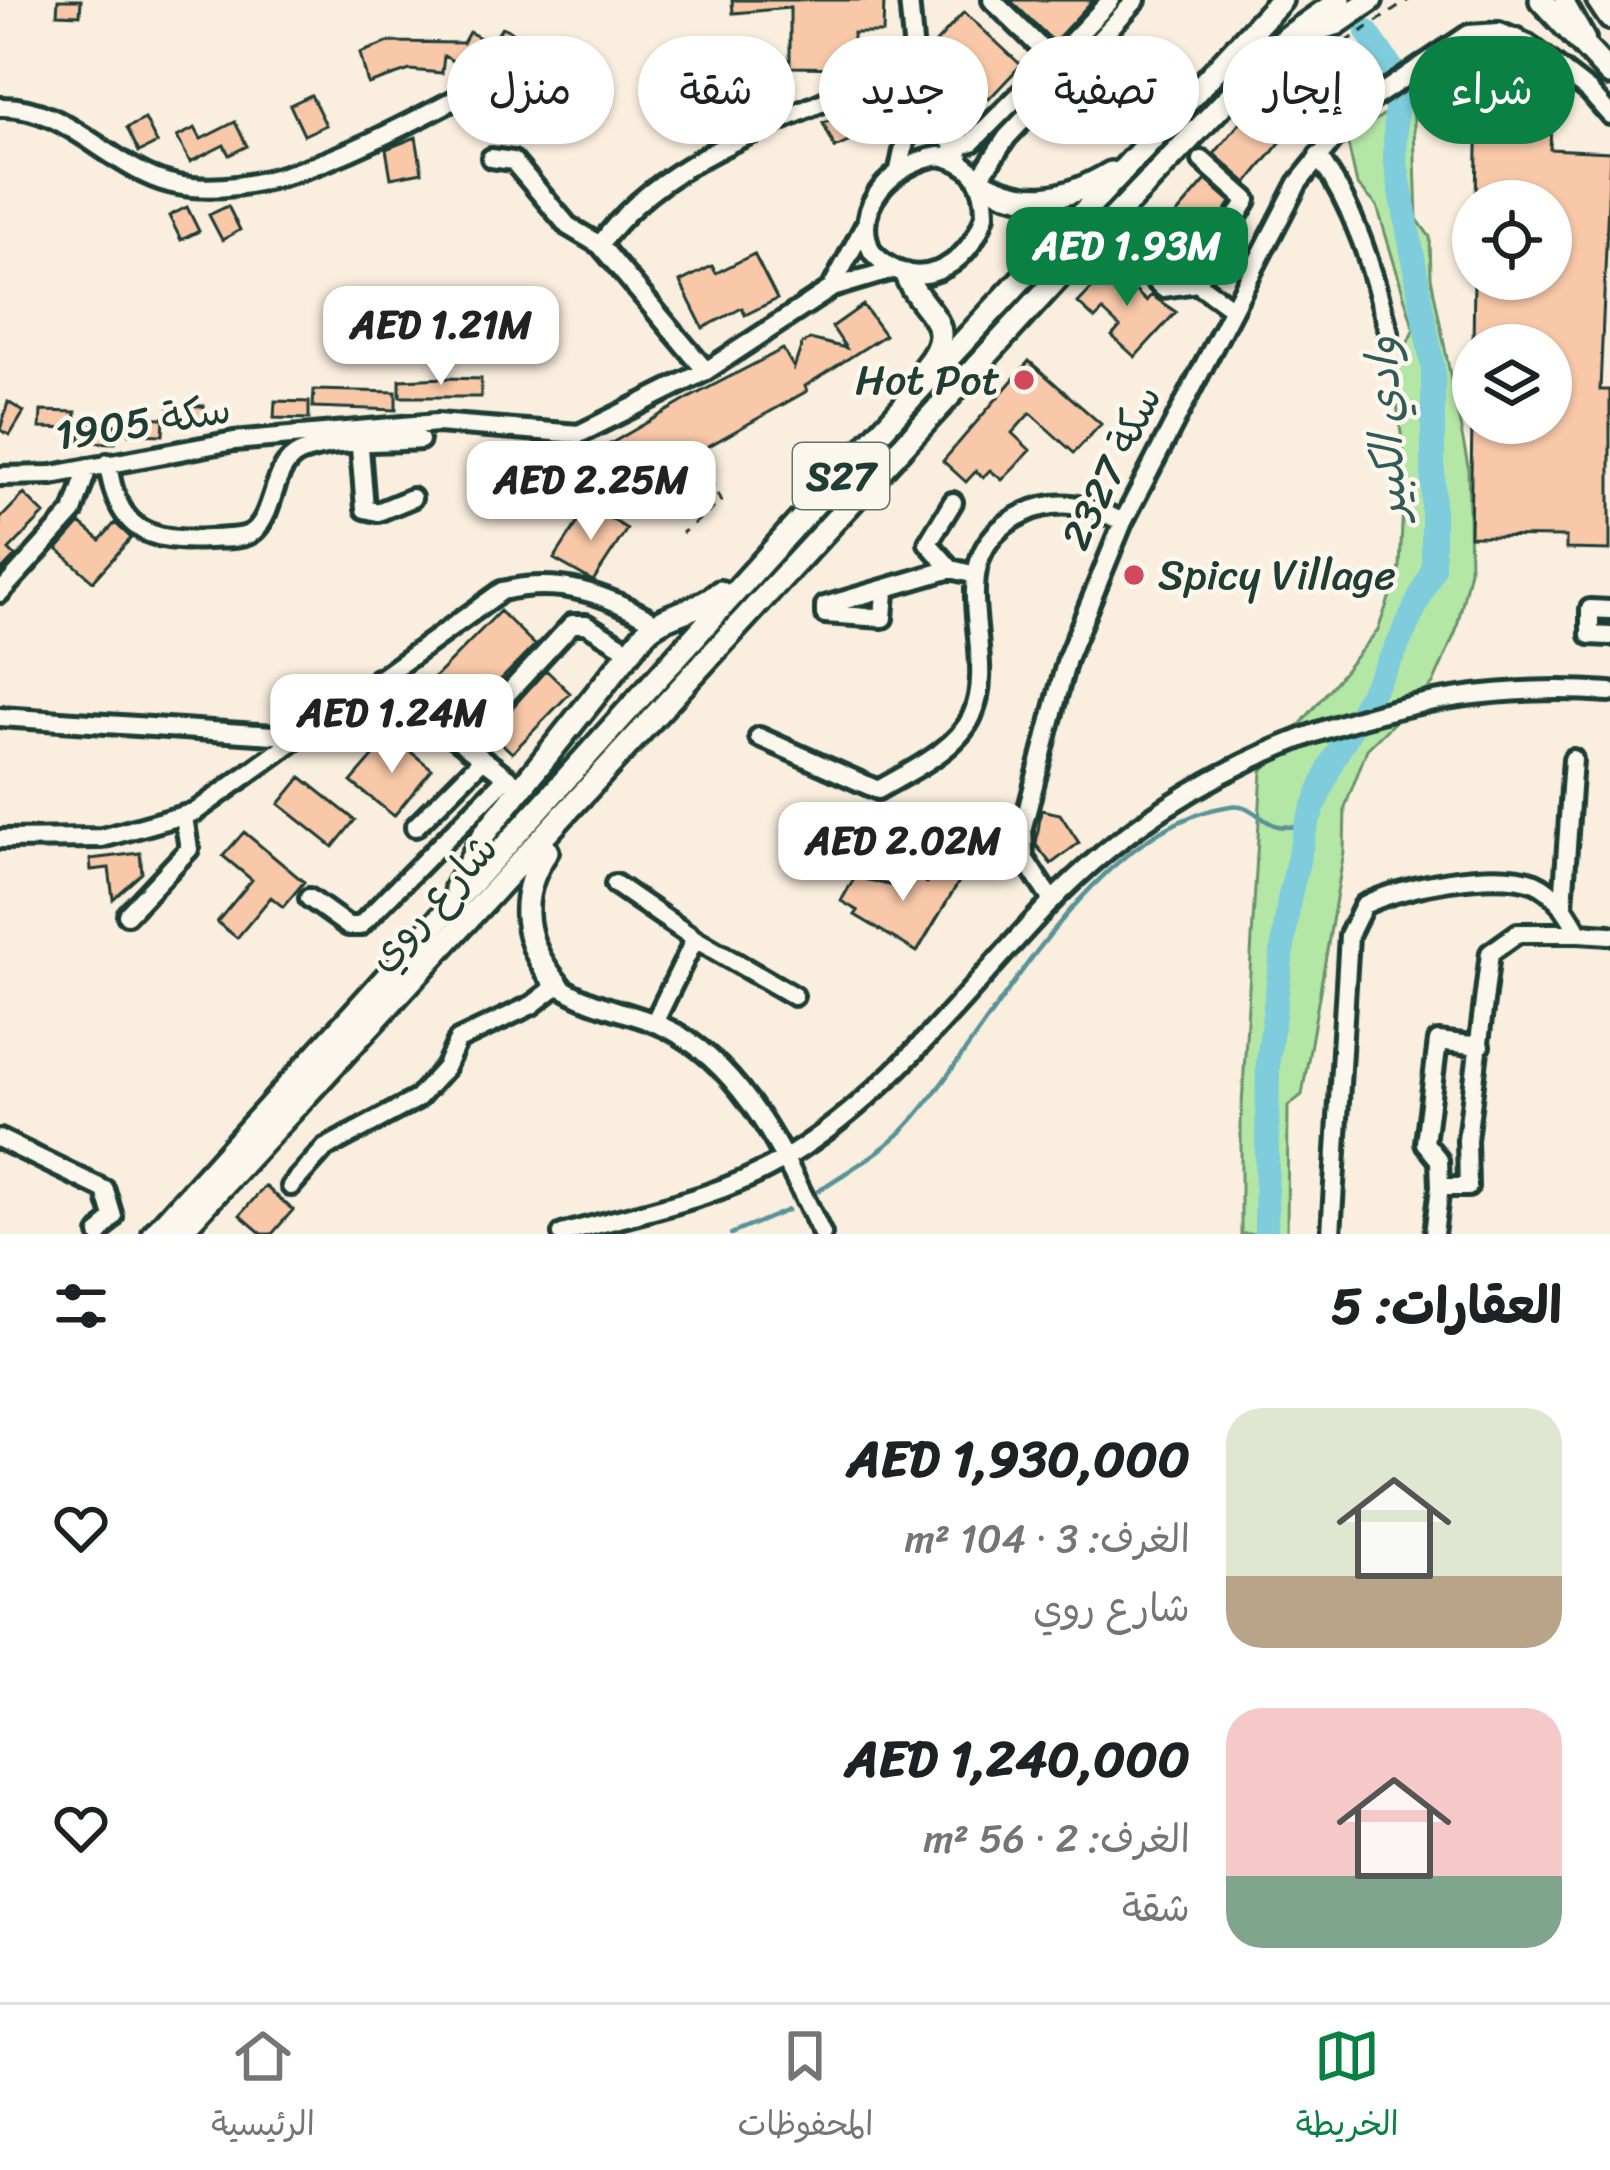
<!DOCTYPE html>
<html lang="ar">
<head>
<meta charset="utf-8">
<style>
	body { margin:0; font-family:Sriracha,"Playpen Sans Arabic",sans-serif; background:#f6f6f6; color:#202124; direction:rtl; height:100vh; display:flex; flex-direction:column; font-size:45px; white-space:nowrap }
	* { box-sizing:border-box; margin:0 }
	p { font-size:39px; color:#757577 }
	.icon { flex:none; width:66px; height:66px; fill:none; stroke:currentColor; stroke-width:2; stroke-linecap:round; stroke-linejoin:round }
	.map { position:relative; height:1234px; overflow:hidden; direction:ltr }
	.drawer { display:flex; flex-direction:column; background:#fff; flex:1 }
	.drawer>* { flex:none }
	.banner { position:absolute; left:36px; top:36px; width:1539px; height:108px; direction:rtl; display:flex; gap:24px }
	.tools { position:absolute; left:1452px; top:180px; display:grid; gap:24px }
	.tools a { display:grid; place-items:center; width:120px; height:120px; border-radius:50%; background:#fff; box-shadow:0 3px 9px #0004; font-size:60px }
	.price { position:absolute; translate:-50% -102px; padding:0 27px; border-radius:24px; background:#fff; color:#222; font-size:39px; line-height:78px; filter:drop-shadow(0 3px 6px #0008) }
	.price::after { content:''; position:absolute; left:50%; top:72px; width:36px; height:27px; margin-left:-18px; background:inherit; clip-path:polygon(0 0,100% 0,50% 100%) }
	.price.current { background:#0b8043; color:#fff }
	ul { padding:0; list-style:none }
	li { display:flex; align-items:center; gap:36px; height:300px; padding:0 48px }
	li span { display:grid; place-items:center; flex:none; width:336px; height:240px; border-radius:36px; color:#555 }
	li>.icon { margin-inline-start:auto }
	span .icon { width:144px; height:144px; fill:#fffc; stroke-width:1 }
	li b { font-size:51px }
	h2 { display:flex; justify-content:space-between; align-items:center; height:144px; padding:0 48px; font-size:51px }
	.chip { padding:0 42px; border-radius:54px; background:#fff; box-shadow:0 3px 9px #0004; font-size:42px; line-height:108px }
	.chip.current { background:#0b8043; color:#fff }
	.menu { display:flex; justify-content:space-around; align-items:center; height:168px; border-top:3px solid #e0e0e0; background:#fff; font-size:33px; color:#757577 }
	.menu a { display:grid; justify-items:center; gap:6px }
	.menu .current { color:#0b8043 }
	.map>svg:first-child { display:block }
	.green { fill:#b4e6a6; stroke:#6a926d; stroke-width:3 }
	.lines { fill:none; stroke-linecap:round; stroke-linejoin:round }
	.stream { stroke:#589399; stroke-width:4.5 }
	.river { stroke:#7eccdc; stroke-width:24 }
	.building { fill:#f8c8a8; stroke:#1f3d34; stroke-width:3 }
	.minor-casing { stroke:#1f3d34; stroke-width:26 }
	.major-casing { stroke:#1f3d34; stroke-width:30 }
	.path { stroke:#1f3d34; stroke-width:3; stroke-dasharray:9 9; stroke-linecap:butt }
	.minor { stroke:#fbf7ec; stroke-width:16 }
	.major { stroke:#fbf7ec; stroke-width:21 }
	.poi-dot { fill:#d1495b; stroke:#fbf7ec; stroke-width:4.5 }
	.labels { text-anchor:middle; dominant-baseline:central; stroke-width:9; stroke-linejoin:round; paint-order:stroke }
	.shield { fill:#fbf7ec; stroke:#61756b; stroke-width:3 }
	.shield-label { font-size:39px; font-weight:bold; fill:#1f3d34 }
	.poi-label { font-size:42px; fill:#1f3d34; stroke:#fbf7ec; text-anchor:end }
	.street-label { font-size:42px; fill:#1f3d34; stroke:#fbf7ec }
	.water-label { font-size:45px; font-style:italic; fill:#325a56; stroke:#fbf7ec }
</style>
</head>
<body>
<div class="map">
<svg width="1610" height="1234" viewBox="0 0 1610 1234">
	<rect width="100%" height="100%" fill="#faeede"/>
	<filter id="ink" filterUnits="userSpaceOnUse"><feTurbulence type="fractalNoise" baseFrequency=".00833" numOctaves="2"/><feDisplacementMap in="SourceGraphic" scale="24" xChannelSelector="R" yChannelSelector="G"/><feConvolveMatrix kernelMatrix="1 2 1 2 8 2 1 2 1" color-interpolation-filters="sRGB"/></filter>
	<g filter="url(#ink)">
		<path class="green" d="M1413,94L1417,219L1430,237L1431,277L1468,466L1470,570L1456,631L1433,684L1367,749L1345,807L1344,852L1302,1095L1288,1106L1287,1234H1241V1122L1262,771L1378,630L1400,567L1405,463L1393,374L1414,329L1377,206L1357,184L1347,140Z"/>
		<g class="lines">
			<path class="stream" d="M818,1191C847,1171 882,1153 906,1127C994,1031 1085,828 1230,806C1251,802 1260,822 1278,826C1287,828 1297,826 1306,826
				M731,1234L788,1210"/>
			<path class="river" d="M1367,32L1393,70
				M1266,1234L1268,1061L1289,900L1306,826L1332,762L1394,653L1433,569V368L1395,158L1396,91"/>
		</g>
		<path class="building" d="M58,0H81L80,15L57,14Z
			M732,0H884L883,33H853V68L790,67V8L733,13Z
			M1010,0H1093L1054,42Z
			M964,12L1021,65L989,99L932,47Z
			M502,27L520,36L505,65L481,53L472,71L444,56L442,73L410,70L368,84L360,53L389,42L463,43L469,32L492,44Z
			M562,39L563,57L531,59L530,41Z
			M311,95L326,125L304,135L290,105Z
			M1478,99L1502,100L1515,109L1526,101L1552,102L1550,149L1610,152L1600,390H1610V550L1566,549V537L1470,536L1472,423H1551V345H1473L1474,279H1551V201H1476Z
			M889,100L896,121L872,133L874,138L864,143L861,136L835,148L823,123Z
			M1258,101L1292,128L1247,183L1214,154Z
			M145,119L157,143L139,152L127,128Z
			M235,122L247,146L229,155L224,145L190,162L177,137L195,128L201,139Z
			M416,137L422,172L391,178L386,149Z
			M1206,180L1231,202L1196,257L1190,253L1167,274L1144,252Z
			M228,206L240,230L222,240L209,215Z
			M187,207L199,231L181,240L169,216Z
			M754,254L777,299L745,315L742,308L703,328L680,282L712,266L716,273Z
			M1117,262L1134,278L1128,284L1146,301L1151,295L1176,312L1135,357L1112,336L1120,327L1103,311L1095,319L1078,303Z
			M863,305L885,335L805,386L807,391L689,457L686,449L655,466L649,455L604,478L598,451L691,397L783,349L794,368L802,344L810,339L846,348L832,327Z
			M1029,361L1101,424L1074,453L1030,413L1012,433L1030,450L1016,466L1002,480L990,470L983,477L976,471L966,482L943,461Z
			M446,378L481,379V397H400V380Z
			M314,390L396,392V410L313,407Z
			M275,401L309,402V419L274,418Z
			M8,402L24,412L10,435L0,430Z
			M169,405L204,406V423L169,422Z
			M41,411L76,412L75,429L40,428Z
			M129,417L164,418L163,435L129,434Z
			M81,424L116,425L115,443L80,442Z
			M24,494L44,514L9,550L15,556L0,572V519Z
			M589,505L627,529L593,581L554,559Z
			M80,523L100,540L115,523L131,538L93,581L57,549Z
			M500,611L535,645L459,722L424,688Z
			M546,670L570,693L512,753L490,732Z
			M391,736L432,769L394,816L351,782Z
			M301,777L355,820L333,847L279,804Z
			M1041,810L1060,814L1079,843L1051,864L1036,845Z
			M244,832L304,882L283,907L271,897L237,938L217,922L252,880L223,856Z
			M140,853L142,873L113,899L109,868L91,870L90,859Z
			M938,865L961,878L917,952L855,915L858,911L841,901L855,877L889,885L896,874L904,878L908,872L927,883Z
			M265,1186L293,1210L272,1234H262L240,1215Z"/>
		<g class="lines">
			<g class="minor-casing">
				<path id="minor" d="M992,0L1051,58
					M1564,0L1586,39
					M1060,54L1111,0
					M1047 68a13 13 0 1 1 26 0a13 13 0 1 1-26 0Z
					M1073,68L1136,0
					M917,87L960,157
					M1514,96L1517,38
					M0,107C58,105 97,152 147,175C249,224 406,121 498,78
					M953,148L972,142L1046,68
					M939,156C973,162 985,182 985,215C969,268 914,298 872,252C850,205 895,163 939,156Z
					M1318,156C1357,211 1372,269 1389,333
					M491,158L513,161L568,226L600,245L706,371
					M1202,160L1247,200L1197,283L1230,307
					M899,170L917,86L909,0
					M979,179L1007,137L1060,81
					M1102,230L1163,288L1197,283
					M600,245C655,166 757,132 841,94
					M832,287L865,225
					M359,435L365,509L378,512L412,498
					M108,463C116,528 145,543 209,539C222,538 244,540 254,531C276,512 271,466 300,453C333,439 384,443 420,440
					M0,476L52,475L234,441L437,423L579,434L706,371L832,288L892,270
					M951,569L928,543L953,502
					M885,592L883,618L825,614V606L951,569L976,575
					M0,593L73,512L88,468
					M1610,610L1590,609V635L1610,636
					M378,679L516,784
					M0,717L304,737
					M759,737L878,790C909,772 957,750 972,716C1002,650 933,555 1025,513C1059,497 1091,506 1123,522
					M462,743L572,624H586L630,651
					M415,827L483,759
					M0,839L102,838L195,812L502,591C560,577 606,594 655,622
					M615,884L695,939
					M309,898L348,926H360L507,777
					M1052,901L1024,858L1023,827L1067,659L1123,522L1298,183L1359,108L1469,34L1499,32L1528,44L1589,91L1610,115
					M1563,905L1573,759
					M127,915L189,849L184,817
					M654,1023L695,939L794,996
					M0,1139L105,1190L113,1217L99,1234
					M291,1186L325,1148L417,1099L445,1068L458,1040L532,1005L558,985C594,1010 640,1012 678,1034C750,1077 787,1162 822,1234
					M1440,1187L1439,1160L1425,1143L1438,1041L1480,1046
					M562,1234C636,1213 720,1199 786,1158C891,1094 964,993 1048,905C1191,756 1404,676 1610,692
					M1331,1234L1349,935L1364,905C1401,886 1495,868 1535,883C1556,892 1568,914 1579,933L1610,935
					M1434,1234L1440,1187H1468L1467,1140L1490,953L1518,933H1579"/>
			</g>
			<g class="major-casing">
				<path id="major" d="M1541,0L1610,74
					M1598,0L1610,18
					M1304,33L1336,24L1371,0
					M981,182C1028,208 1066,200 1111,173
					M906,275C921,314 962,322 925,367
					M547,851C515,897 523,944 558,985
					M456,888L485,833L645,633C665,612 697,613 720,592
					M154,1234L899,411L1281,0
					M178,1234L1102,230L1286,38L1340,0"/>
			</g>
			<path class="path" d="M1351,43L1378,76
				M1331,52L1409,0
				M580,448L585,485L600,494L698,479L713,485L721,502L682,533"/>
			<use href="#minor" class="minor"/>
			<use href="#major" class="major"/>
		</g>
	</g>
	<g class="poi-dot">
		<circle cx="1024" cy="380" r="12"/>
		<circle cx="1134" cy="575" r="12"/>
	</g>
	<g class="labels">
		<rect class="shield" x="793" y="443" width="96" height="66" rx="9"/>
		<g class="shield-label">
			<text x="841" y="476">S27</text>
		</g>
		<g class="poi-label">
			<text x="1000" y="380">Hot Pot</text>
			<text x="1158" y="575" text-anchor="start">Spicy Village</text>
		</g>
		<g class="street-label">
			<text transform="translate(143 422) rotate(-9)">سكة 1905</text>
			<text transform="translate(1111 467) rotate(-64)">سكة 2327</text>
			<text transform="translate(432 902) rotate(-47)">شارع روي</text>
		</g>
		<g class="water-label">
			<text transform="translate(1386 428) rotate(-93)">وادي الكبير</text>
		</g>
	</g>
</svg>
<div class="tools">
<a><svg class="icon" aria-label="locate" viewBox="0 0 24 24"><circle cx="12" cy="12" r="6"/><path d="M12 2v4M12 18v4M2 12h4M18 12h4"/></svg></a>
<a><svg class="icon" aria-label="layers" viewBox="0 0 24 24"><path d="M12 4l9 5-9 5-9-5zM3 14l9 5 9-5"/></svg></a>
</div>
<b class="price current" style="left:1127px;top:309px">AED 1.93M</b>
<b class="price" style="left:441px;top:388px">AED 1.21M</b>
<b class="price" style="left:591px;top:543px">AED 2.25M</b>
<b class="price" style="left:392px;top:776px">AED 1.24M</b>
<b class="price" style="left:903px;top:904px">AED 2.02M</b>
<div class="banner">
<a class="chip current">شراء</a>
<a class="chip">إيجار</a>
<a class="chip">تصفية</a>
<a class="chip">جديد</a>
<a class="chip">شقة</a>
<a class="chip">منزل</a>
</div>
</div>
<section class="drawer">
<h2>العقارات: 5<svg class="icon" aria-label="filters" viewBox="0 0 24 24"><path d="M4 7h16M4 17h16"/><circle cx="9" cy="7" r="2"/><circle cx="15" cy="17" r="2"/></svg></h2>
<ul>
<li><span style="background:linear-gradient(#dfe7d0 70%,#b9a48a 0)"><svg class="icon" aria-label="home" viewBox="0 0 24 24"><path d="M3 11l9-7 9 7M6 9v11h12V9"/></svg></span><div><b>AED 1,930,000</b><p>الغرف: 3 · 104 m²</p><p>شارع روي</p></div><svg class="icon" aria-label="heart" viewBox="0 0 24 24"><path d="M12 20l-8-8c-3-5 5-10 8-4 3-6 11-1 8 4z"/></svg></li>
<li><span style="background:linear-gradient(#f6c9c9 70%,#7fa58c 0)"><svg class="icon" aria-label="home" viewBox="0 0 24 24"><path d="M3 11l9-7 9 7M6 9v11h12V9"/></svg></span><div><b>AED 1,240,000</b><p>الغرف: 2 · 56 m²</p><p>شقة</p></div><svg class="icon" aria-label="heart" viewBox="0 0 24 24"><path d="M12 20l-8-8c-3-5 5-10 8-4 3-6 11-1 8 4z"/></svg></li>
</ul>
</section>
<nav class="menu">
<a class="current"><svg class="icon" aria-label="map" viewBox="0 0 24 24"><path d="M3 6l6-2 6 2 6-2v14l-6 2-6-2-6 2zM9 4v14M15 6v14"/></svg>الخريطة</a>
<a><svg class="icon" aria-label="saved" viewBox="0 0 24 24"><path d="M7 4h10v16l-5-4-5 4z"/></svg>المحفوظات</a>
<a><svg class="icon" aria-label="home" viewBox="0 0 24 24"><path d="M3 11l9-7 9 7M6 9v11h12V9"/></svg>الرئيسية</a>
</nav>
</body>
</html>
